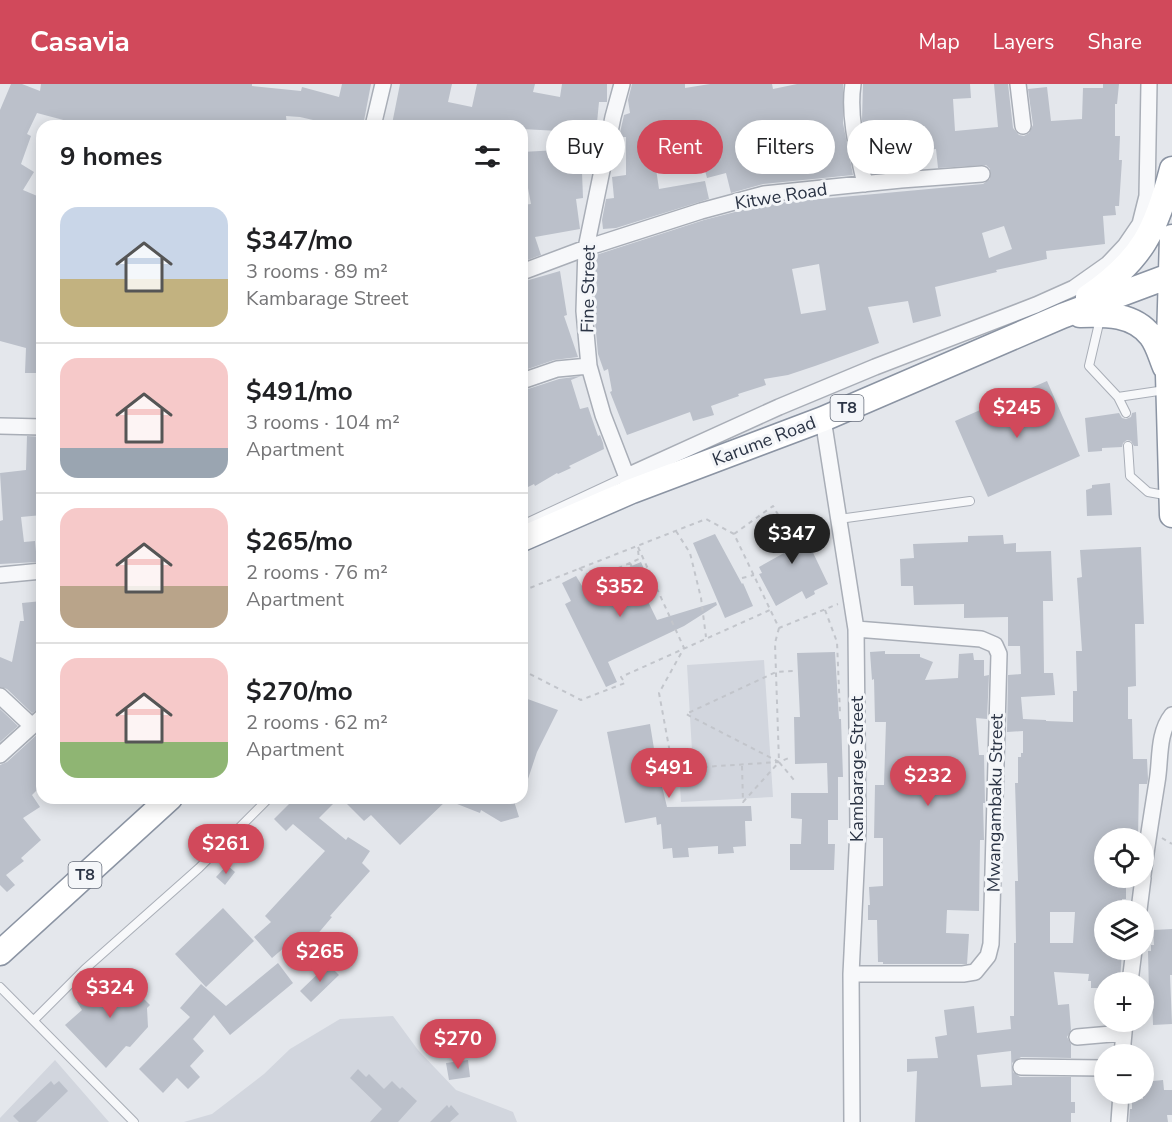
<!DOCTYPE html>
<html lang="en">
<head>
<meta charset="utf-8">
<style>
	body { margin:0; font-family:"Nunito Sans",sans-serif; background:#f6f6f6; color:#202124; height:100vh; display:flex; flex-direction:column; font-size:22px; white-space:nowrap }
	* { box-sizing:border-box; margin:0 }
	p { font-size:20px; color:#757577 }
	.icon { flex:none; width:33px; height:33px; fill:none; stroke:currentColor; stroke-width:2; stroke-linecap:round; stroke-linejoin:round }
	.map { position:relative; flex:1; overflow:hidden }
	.side { position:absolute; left:36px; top:36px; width:492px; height:684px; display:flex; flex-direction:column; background:#fff; border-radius:18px; box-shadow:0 3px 15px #0003 }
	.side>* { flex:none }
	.banner { position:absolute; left:546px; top:36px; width:536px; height:54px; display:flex; gap:12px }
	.controls { position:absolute; left:1094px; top:744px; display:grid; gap:12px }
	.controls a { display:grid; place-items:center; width:60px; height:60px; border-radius:50%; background:#fff; box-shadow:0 3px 15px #0003; font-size:30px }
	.price { position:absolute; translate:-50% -51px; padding:0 14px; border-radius:21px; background:#d1495b; color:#fff; font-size:20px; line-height:39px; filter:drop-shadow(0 2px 3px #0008) }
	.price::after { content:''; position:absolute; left:50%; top:36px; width:18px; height:14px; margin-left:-9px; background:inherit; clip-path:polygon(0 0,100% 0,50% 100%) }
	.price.on { background:#222; color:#fff }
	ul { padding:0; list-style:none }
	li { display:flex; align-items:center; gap:18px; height:150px; padding:0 24px }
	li+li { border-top:2px solid #e0e0e0 }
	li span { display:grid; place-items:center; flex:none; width:168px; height:120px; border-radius:18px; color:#555 }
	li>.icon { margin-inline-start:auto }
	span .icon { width:72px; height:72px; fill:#fffc; stroke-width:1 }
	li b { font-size:26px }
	h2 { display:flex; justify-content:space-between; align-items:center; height:72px; padding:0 24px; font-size:26px }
	.chip { padding:0 21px; border-radius:27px; background:#fff; box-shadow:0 3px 15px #0003; font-size:21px; line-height:54px }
	.chip.on { background:#d1495b; color:#fff }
	header { display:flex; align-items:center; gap:36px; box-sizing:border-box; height:84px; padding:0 30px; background:#d1495b; color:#fff }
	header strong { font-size:28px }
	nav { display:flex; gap:33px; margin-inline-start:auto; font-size:21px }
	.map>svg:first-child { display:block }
	.built { fill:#d2d6de }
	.building { fill:#bbc0ca; fill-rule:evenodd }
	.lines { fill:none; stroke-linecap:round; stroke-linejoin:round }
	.service-casing { stroke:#a9aeb7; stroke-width:10 }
	.minor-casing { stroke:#a9aeb7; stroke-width:18 }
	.trunk-casing { stroke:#8b94a3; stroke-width:27 }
	.path { stroke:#c2c5cb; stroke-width:2; stroke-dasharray:4.5 4.5; stroke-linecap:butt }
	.service { stroke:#f7f8fa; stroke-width:8 }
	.minor { stroke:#f7f8fa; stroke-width:15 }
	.trunk { stroke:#fff; stroke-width:24 }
	.labels { text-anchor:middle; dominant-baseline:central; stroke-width:6; stroke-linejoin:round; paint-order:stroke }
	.shield { fill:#f4f6f9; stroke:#676e7b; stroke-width:1.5 }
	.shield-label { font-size:16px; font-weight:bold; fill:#2b3445 }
	.street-label { font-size:18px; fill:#2b3445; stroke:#f4f6f9 }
</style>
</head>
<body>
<header>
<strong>Casavia</strong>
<nav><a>Map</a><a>Layers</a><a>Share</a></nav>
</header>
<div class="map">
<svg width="1172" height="1038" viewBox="0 0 1172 1038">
	<rect width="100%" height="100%" fill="#e4e7ec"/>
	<path class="built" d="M764,576L773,713L681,718L678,668L692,667L687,581Z
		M393,932L418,966L456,1006L513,1028L517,1038H184L212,1030L264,990L290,965L340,935Z
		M55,976L109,1038H0V1034Z"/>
	<path class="building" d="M11,0H22L40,7L41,0H252V2L301,7L302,3L339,13L342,0H371L363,42H326V39L300,33L286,32L287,42H86L37,29L27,50L31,52L21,80L34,88L23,106L42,114V289H25L26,264L0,257V26Z
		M400,0H452L448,18L472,23L477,0H535L533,8L560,13L562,0H607V18H599L596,49L522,45V42H399L392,40Z
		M632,0H685V4L710,0H772L773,5L797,0H843V39L853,91L763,100L731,109L726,89L707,94L703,79L702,55L668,58L672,75L655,78L659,105L705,97L709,115L616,144L603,145L602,136L606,115L614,114L612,93L626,91V53H619L624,31L630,29L628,16Z
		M863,0H970L971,14L953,15L955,47L998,43L994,0H1008L1013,44L1019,51L1024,52L1029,49L1033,41L1028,5L1047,3L1051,37L1082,35L1083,4H1103V0H1119L1117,20H1115V52H1120L1119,76H1122L1119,122H1115L1116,131L1103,132L1105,160L1046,167L1047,175L996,186L997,188L935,203L941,232L913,239L908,217L868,223L879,259L815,282L788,291L764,295L766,301L738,310L739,312L711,322L714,331L693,337L690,328L627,351L610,308L612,307L608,285L604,287L598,270L594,227L595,202L597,201L595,191L596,171L704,136L766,120L983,100L990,95V85L986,81L938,84L936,65L928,66L925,42L897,47L903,83L872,88L862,36ZM1004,142L1012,165L989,174L982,149ZM819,180L826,226L801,230L792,185Z
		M594,64L591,89L582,88L583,114L576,115L580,145L535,153L541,171L522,178V121L531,120L525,88L522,89V68Z
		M560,187L567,231L564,232L578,273L554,276L522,287V198Z
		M581,292L571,296L580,325L588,323L598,352L600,351L603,359L604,365L569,382L571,384L558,390L557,389L535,402L534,400L522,406V307L559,295Z
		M1047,297L1080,372L988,413L955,337Z
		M1136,328L1138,362H1134L1131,357L1127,356L1123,359L1122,363L1102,364V367L1088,368L1085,334L1119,329L1122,334L1126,335L1131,333L1132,329Z
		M27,352L42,353V431L21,433L24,458L35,457L37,478L0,480V437L3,436L0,389L26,386Z
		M1110,399L1112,431L1087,432L1086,406L1092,404V401Z
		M795,431L828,500L814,507L815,510L806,515L802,507L776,522L759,490L762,489L759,483L784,469L771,442Z
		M715,450L742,500L743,499L753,522L725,534L693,459Z
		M1003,451L1004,460L1016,459V468L1051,467L1053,517H1043L1044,589H1053L1055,611L1021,613L1023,635L1046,636V637L1073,638V607H1077L1076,567H1082L1077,494L1082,493L1080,466L1141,463L1144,540H1135L1136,602L1128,603V635H1132L1133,675H1147L1148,695L1147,700H1139L1138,754H1104V794L1126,795V815H1122V824L1104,823V866H1122L1120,898H1104V904H1091V897H1088L1089,890L1054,888L1058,921L1069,920L1071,946L1067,953L1071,960V974L1021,973L1012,979L1013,988L1020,993H1071V1018H1075V1029H1071V1038H915L917,987L907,988V975L938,974L935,953L947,951L944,926L974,922L977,949L1011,945L1010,932H1014V859H1016L1015,797H1018L1015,699H1018V673H1021V669H1023V647L1007,648L1008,591L1021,590L1020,562H1008V533L964,534V520L914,521L913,502H901L900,475L914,474L913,460L968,458V452ZM1050,828H1075L1073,859H1050ZM1011,967L1012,1001L981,1003L977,971Z
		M641,478L650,499L641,503L657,536L716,518L717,521L684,542L608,578L617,598L606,603L565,520L571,517L562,499L576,492L587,510L618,496L615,489Z
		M42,517V623L32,629L7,605L0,603V573L12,578L20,537H24L22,519Z
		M885,567V570H920V573L933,578L925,596L958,594L959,570L973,569L974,576H984V592L989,591L987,635L976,634L979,671H984L985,719H983L984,756H980L979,827L947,826L946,849L969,850L967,880H883V878H878L877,836H868V821H870L869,803L883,802V754H874L875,701H884L886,638H875L874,595L872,596L870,568Z
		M835,568L839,635H841L843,693H838V736H828V760H835L834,786H790V760H801L802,735L791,734V709H828L827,679L795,680L794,633H800L797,569Z
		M522,613L558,626L537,668L524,707H522Z
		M0,625L18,642L0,658Z
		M650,640L656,677L668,673L670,691L660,694L667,723L751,722L752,737H745L746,762L733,763L734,769L718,770V762L688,764L689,773L673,774L672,764L663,765L661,740L657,741L656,733L625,739L607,648Z
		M42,646V701L32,711L40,723L23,734L41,756L21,774L24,777L6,791L15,801L7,808L0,801V681L7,678Z
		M295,714H339L319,734L346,756L348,753L370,767L362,779L370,787L330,832L332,833L310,859L299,851L272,874L254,853L271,838L265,832L325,767L293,740L286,747L274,735Z
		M341,714H513L519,733L501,738L481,726L480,729L447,716L400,761L371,731L364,737Z
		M227,781L235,788L225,801L216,793Z
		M223,824L254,857L206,903L175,870Z
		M1172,845V891H1170L1172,940L1153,941L1152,911H1149L1148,867H1151V861H1154L1153,846Z
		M278,879L293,899L230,951L214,931L193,955L204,967L190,982L200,993L188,1005L177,994L163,1009L139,985L190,933L180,924L201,900L226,922Z
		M328,880L339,891L311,918L300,907Z
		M110,893L111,902L130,901L150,921L147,924L148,943L130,963L126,962L106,984L65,941L82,926L77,918L99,894Z
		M468,976L470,993L449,996L446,979Z
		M358,985L366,993L369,990L384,1005L392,997L400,1005L402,1003L417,1017L398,1038H370L382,1025L350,994Z
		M1163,996L1164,1006H1172V1031H1167L1168,1038H1129L1130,1025H1132V1016L1143,1015V998Z
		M51,997L54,1001L59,997L68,1007L36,1038H19L13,1032Z
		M447,1021L449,1024L451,1021L459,1030L450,1038H430Z"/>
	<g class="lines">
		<g class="service-casing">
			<path id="service" d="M1100,235L1089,282L1118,313L1165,306
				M1118,313L1126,329
				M1128,362L1130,392L1148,408L1170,412
				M839,435L970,417
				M522,441L627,392
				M0,903L134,1038
				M34,936L85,885L199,784L269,714"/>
		</g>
		<g class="minor-casing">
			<path id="minor" d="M622,0L613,33L586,164L584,227L589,282L603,331L630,401
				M853,0C848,32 858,69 865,100
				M1018,0L1023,42
				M373,42L383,0
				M522,188L586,164L701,127L764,110L901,96L982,90
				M522,297L557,285L589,282
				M823,335L856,545L858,745L851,890L852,1038
				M0,342L42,343
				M627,392L779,323L875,283L1036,221L1074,204L1108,180L1125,162L1140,140L1147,112L1149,0
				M0,491L42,487
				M0,612L31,641
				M0,671L42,633
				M1143,791C1147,760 1152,729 1157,698C1161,676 1157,650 1172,631
				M1139,826L1143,794
				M851,890H963L975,888L988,872L991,860L999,570L995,561L981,555L856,545
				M1130,898L1134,866
				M1077,953L1123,949
				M1122,970L1125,938
				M1021,983L1104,984
				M1119,1038L1121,1010"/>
		</g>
		<g class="trunk-casing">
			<path id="trunk" d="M1172,153L1168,291L1172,431
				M1088,213C1142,176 1156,147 1172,85
				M1080,231C1106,230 1134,230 1151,252C1158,261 1161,274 1165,283
				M522,455L632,407L823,335L1062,232L1172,191
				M0,869L170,714"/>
		</g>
		<path class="path" d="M676,447L690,469L701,514L706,553
			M734,450L773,422L780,434
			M638,463L684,564L659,609L673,685L779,678L791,673
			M630,479L633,485
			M579,484L593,495L639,475L638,466
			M742,494L754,491
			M522,507L706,435L734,450L779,544L838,520
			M825,526L837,558L840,629
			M779,544L775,559L779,678L794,696
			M522,586L581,616L625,599L621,593L770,526
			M742,682L743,718L779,678L686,630L776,588L795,587
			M1162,754L1172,760"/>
		<use href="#service" class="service"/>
		<use href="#minor" class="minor"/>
		<use href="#trunk" class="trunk"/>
	</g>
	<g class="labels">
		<g class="shield">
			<rect x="830.5" y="311" width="33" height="26" rx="4.5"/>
			<rect x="68.5" y="778" width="33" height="26" rx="4.5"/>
		</g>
		<g class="shield-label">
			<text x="847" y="324">T8</text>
			<text x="85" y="791">T8</text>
		</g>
		<g class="street-label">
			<text transform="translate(781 112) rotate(-9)">Kitwe Road</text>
			<text transform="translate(588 205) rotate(-89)">Fine Street</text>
			<text transform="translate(764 357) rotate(-21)">Karume Road</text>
			<text transform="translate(857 685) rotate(-90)">Kambarage Street</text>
			<text transform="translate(995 719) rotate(-89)">Mwangambaku Street</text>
		</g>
	</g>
</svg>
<div class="controls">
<a><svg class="icon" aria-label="locate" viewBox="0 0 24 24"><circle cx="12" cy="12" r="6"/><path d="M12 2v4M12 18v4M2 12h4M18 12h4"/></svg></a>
<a><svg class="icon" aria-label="layers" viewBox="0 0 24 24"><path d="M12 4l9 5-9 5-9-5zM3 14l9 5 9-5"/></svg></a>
<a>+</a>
<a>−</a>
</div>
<b class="price" style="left:1017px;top:355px">$245</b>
<b class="price on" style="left:792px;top:481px">$347</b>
<b class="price" style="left:620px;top:534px">$352</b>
<b class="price" style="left:669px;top:715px">$491</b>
<b class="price" style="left:928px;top:723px">$232</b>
<b class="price" style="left:226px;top:791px">$261</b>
<b class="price" style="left:320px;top:899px">$265</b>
<b class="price" style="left:110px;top:935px">$324</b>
<b class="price" style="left:458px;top:986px">$270</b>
<div class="banner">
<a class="chip">Buy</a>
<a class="chip on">Rent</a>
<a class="chip">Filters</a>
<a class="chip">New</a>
</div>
<section class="side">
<h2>9 homes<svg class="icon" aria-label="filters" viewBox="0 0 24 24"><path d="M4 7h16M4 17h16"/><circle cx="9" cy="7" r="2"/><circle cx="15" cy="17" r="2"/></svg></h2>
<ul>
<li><span style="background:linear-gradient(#c9d6e8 60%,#c2b280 0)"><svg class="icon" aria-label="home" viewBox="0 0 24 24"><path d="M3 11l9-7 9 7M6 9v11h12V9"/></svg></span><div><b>$347/mo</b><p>3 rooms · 89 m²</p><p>Kambarage Street</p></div></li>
<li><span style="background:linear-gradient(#f6c9c9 75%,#9aa5b1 0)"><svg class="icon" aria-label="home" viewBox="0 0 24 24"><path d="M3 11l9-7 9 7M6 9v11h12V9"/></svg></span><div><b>$491/mo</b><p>3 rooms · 104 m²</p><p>Apartment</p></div></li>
<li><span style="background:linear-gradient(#f6c9c9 65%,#b9a48a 0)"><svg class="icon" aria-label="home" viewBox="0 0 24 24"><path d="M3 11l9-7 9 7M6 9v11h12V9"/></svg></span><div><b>$265/mo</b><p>2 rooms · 76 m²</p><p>Apartment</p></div></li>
<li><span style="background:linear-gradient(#f6c9c9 70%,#8fb573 0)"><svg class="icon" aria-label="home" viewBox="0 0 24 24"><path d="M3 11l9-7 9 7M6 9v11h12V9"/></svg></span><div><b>$270/mo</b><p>2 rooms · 62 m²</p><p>Apartment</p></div></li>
</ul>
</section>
</div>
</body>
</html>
